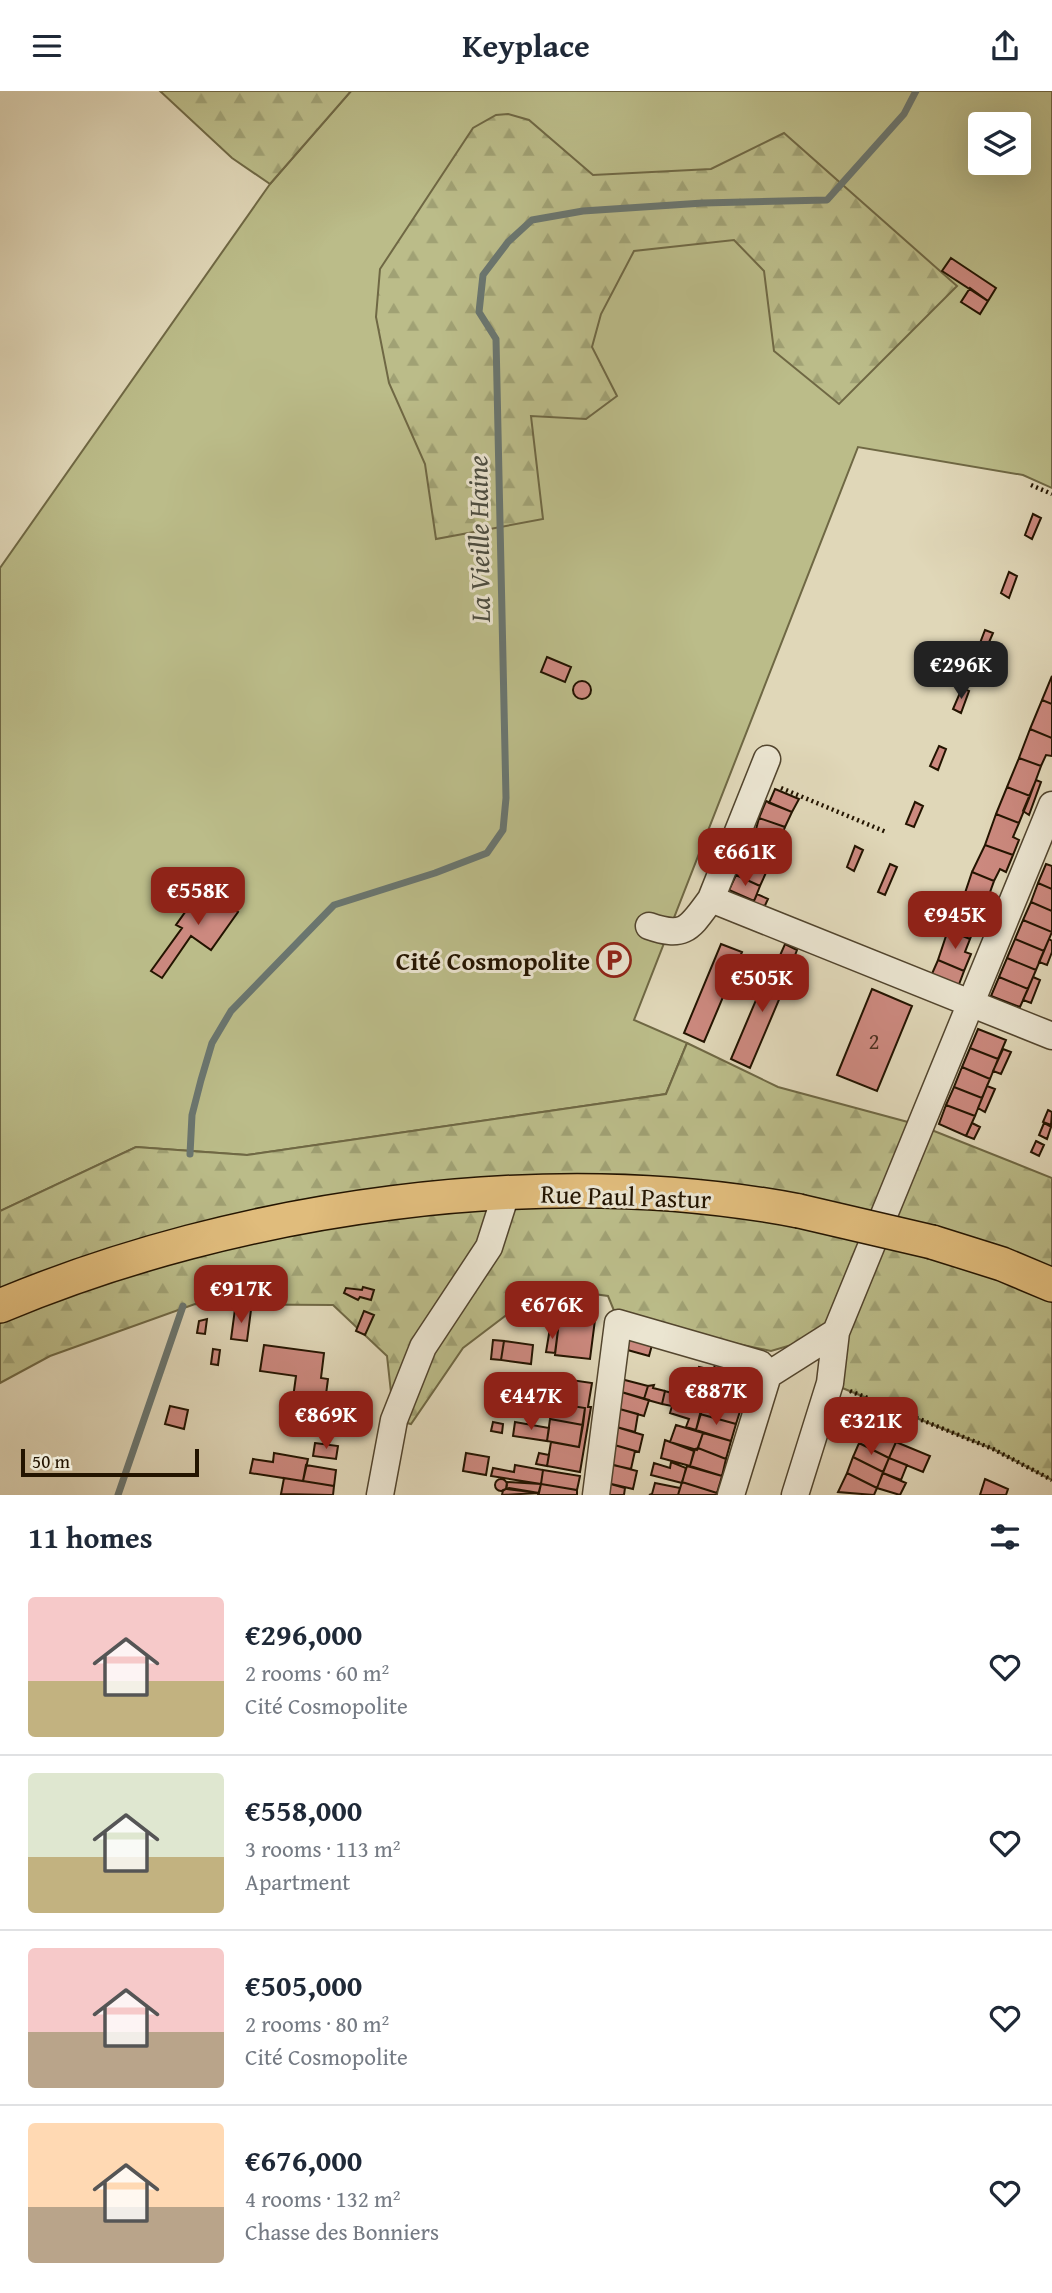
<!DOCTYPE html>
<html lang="en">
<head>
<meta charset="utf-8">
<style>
	body { margin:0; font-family:"Gentium Book Plus",serif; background:#f6f6f7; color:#1f2937; height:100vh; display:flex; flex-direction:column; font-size:26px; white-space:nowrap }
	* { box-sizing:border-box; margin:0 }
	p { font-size:23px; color:#747a83 }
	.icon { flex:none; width:38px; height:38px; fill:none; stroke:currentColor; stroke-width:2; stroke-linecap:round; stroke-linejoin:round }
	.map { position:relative; height:1404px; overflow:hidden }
	.side { display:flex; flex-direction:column; background:#fff; flex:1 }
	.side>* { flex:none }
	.buttons { position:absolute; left:968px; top:21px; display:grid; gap:14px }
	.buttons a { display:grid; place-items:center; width:63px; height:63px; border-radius:7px; background:#fff; box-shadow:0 7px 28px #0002; font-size:35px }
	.scale { position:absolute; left:21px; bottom:18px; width:178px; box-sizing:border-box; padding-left:7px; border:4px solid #231400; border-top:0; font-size:19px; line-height:24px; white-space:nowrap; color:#231400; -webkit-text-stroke:5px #ebe5d1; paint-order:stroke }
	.price { position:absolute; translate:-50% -60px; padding:0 16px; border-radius:14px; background:#8f2418; color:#fff; font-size:23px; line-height:46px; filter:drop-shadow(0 2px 4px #0008) }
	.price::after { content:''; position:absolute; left:50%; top:42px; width:21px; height:16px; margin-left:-10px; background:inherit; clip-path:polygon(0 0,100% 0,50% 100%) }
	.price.selected { background:#222; color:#fff }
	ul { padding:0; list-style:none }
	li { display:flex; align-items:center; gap:21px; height:175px; padding:0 28px }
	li+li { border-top:2px solid #e0e1e3 }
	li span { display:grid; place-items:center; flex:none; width:196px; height:140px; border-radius:7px; color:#555 }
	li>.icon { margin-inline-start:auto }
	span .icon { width:84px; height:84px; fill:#fffc; stroke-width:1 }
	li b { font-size:30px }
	h2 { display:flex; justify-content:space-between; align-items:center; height:84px; padding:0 28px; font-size:30px }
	header { display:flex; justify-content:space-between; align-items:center; height:91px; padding:0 28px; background:#fff; font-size:32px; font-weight:700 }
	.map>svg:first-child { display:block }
	.green { fill:#bbbc89; stroke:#6f6844; stroke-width:2; fill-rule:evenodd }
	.forest { fill:url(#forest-firs); stroke:#6f6844; stroke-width:2 }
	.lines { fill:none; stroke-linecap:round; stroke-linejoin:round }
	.stream { stroke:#6a7670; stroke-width:7 }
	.building { fill:#cc897f; stroke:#231400; stroke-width:2 }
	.minor-casing { stroke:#52452e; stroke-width:29 }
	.major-casing { stroke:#231400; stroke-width:36 }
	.path { stroke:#231400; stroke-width:4.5; stroke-dasharray:2 3.5; stroke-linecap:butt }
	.minor { stroke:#ebe5d1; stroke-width:26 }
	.major { stroke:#e0bc7c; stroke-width:33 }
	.major-bridge-casing { stroke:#231400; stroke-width:36; stroke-linecap:butt }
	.major-bridge { stroke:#e0bc7c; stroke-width:33 }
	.labels { text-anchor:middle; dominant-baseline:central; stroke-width:6; stroke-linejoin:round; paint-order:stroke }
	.number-label { font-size:23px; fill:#4d3120 }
	.poi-label { font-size:26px; font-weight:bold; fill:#231400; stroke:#ebe5d1; text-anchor:end }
	.street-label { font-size:26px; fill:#231400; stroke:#ebe5d1 }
	.water-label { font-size:28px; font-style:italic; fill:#4c4d41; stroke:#ebe5d1 }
</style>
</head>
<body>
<header><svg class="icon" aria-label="menu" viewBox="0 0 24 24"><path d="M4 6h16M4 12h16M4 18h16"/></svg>Keyplace<svg class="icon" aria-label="share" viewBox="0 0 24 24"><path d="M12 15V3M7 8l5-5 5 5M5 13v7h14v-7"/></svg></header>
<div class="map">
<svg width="1052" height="1404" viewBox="0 0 1052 1404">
	<defs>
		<pattern id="forest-firs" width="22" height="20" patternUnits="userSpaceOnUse" patternTransform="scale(1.75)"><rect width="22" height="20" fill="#bbbc89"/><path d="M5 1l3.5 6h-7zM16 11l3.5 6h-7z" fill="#a0a174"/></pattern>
	</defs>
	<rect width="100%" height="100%" fill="#e0d7b8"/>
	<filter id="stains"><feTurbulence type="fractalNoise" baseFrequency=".00286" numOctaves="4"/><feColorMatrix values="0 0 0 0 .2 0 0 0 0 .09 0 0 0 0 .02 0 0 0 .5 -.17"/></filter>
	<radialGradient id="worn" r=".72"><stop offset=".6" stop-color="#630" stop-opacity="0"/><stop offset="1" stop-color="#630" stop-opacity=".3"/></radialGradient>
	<path class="green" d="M351,0H1052V397L1023,384L858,356L634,929L687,952L666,1003L247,1064L136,1056L0,1120V477L270,93ZM980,33H1018V72H980Z"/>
	<path class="forest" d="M160,0H351L270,93L232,67Z
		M508,23L529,29L593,84L711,78L784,42L957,195L839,313L774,260L764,180L734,149L634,160L601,223L592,256L617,305L586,328L531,325L543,428L436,448L425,373L389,292L376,226L380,178L473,37L496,24Z
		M687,952L778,996L919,1034L1052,1087V1389L993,1358L830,1292L836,1241L771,1260L617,1227L608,1205L543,1196L463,1257L411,1333L394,1329L387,1265L333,1214L195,1213L50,1265L0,1292V1120L136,1056L247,1064L666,1003Z"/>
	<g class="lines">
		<path class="stream" d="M190,1063L192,1024L201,989L212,952L231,920L334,814L435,782L487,762L503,739L506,707L496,248L479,221L483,184L508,151L532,129L583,120L703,112L827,109L904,23L916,0
			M118,1404L183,1215"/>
	</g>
	<path class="building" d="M951,167L996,197L988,210L942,180Z
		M970,197L988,210L980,223L961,211Z
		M1033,423L1041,427L1032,448L1025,444Z
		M1009,481L1017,485L1009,507L1001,502Z
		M985,539L993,542L984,563L977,560Z
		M547,566L571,576L565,591L541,581Z
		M1052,585V613L1042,609Z
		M573 599a9 9 0 1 1 18 0a9 9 0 1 1-18 0Z
		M962,597L969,600L961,622L953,618Z
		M1042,609L1052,613V647L1030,638Z
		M1030,638L1052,647V665L1046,664L1041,675L1019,667Z
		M939,655L946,658L938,679L930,675Z
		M1019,667L1041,675L1030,705L1007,696Z
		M1036,689L1041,691L1029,724L1023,720Z
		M1007,696L1030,705L1019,732L996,723Z
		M775,698L799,708L792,721L769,712Z
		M766,710L792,721L785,736L759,727Z
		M915,711L923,715L914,736L906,733Z
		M996,723L1019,732L1013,746L1019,749L1013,764L985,754Z
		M759,727L785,736L773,766L751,757Z
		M985,754L1013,764L1006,781L1000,778L994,790L972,781Z
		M855,755L863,759L854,780L847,776Z
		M751,757L773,766L760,795L736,784Z
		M890,773L897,776L885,804L878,801Z
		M1046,773L1052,775V798L1038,792Z
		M972,781L994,790L989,804L996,807L989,822L962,811Z
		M736,784L760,795L754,810L729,799Z
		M1038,792L1052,798V820L1031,811Z
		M203,796L238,821L211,859L191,845L162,887L151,880L182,837L176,834Z
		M738,803L754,810L757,803L768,808L762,821L735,809Z
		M962,811L989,822L982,839L975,836L970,848L948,839Z
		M1031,811L1052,820V841L1023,829Z
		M1023,829L1052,841L1044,860L1015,848Z
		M948,839L970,848L965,861L971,863L964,880L938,869Z
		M1015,848L1044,860L1036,879L1007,867Z
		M1049,848L1052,850V861L1047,874L1039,871Z
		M721,853L742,861L704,951L684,942Z
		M785,853L797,859L791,875L778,869Z
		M1007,867L1036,879L1028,898L999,886Z
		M773,869L792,878L750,977L731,968Z
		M938,869L964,880L958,896L931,885Z
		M999,886L1028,898L1020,916L991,905Z
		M1033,886L1040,889L1031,912L1023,909Z
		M872,898L912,915L877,1000L837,984Z
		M978,938L1006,949L998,968L970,957Z
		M970,957L998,968L990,988L962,976Z
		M1003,958L1011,961L1001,983L993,980Z
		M962,976L990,988L982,1007L954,996Z
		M987,995L995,998L985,1021L978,1017Z
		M954,996L982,1007L975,1025L946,1014Z
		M946,1014L975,1025L966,1045L939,1033Z
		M1048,1019L1052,1021L1051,1034L1043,1031Z
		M972,1032L980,1036L974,1048L966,1045Z
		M1044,1032L1051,1036L1047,1048L1039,1044Z
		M1036,1050L1044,1054L1039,1065L1031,1061Z
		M363,1196L374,1199L371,1209L360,1206L358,1209L344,1202L346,1197L362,1199Z
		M552,1214L596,1221L590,1268L555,1264L558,1239L548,1237Z
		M235,1218L251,1219L247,1250L231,1248Z
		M364,1220L374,1224L365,1244L356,1240Z
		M207,1228L205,1243L197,1242L199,1230Z
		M550,1237L558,1239L555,1262L546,1261Z
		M628,1247L652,1254L649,1265L624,1258Z
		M493,1249L504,1250L501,1269L491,1268Z
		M504,1250L533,1254L531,1273L501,1269Z
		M264,1254L324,1262L321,1287L328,1288L322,1334L290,1329L296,1285L260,1280Z
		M213,1258L220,1259L218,1274L211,1273Z
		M716,1271L744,1278L749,1285L741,1317L719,1309L724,1293L710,1289Z
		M699,1276L713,1279L710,1289L696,1285Z
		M621,1288L648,1295L644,1308L618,1300Z
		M706,1288L724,1293L719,1309L700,1306Z
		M571,1289L592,1292L588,1316H591L580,1381L547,1375L551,1351L579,1356L585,1317L553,1312L555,1296L569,1299Z
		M654,1294L653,1297L665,1300L662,1313L644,1308L648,1295Z
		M618,1300L649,1309L644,1325L616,1317Z
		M665,1300L704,1312L696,1339L686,1336L689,1328L670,1322L672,1315L662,1313Z
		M705,1307L741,1317L736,1333L700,1323Z
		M553,1312L585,1317L583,1334L550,1328Z
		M170,1315L188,1319L184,1338L165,1333Z
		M616,1317L638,1323L635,1341L613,1335Z
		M700,1323L736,1333L731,1350L696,1339Z
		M550,1328L583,1334L579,1356L547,1350Z
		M493,1331L503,1333L502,1342L491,1340Z
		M515,1331L549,1337L547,1350L513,1345Z
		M676,1334L703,1342L697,1359L670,1351Z
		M613,1335L643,1344L639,1361L611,1353Z
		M865,1338L896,1351L889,1367L859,1352Z
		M703,1342L731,1350L726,1368L698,1357Z
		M665,1349L694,1360L690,1375L661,1367Z
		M896,1351L930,1365L923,1381L889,1367Z
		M315,1352L338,1355L336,1368L313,1365Z
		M859,1352L889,1367L883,1381L853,1366Z
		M611,1353L635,1360L631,1378L608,1373Z
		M698,1357L726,1368L722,1385L690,1375L695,1358Z
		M274,1362L308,1368L303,1390L250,1382L253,1368L273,1371Z
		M466,1362L489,1366L486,1384L463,1380Z
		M539,1362L549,1364L547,1375L536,1373Z
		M853,1366L883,1381L877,1397L847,1382Z
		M889,1367L907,1374L901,1389L883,1382Z
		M671,1371L686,1377L682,1392L651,1384L654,1372L670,1377Z
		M610,1373L637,1380L633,1398L607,1392Z
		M306,1374L336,1379L334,1395L303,1390Z
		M515,1374L543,1379L541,1393L491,1385L493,1377L514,1381Z
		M687,1375L722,1385L717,1402L682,1391Z
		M543,1379L580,1385L577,1399L541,1393Z
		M847,1382L877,1397L874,1404L838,1401Z
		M883,1382L906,1392L900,1404L877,1397Z
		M284,1387L334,1395L333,1404L281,1403Z
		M985,1388L1008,1398L1006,1404H980Z
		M495 1394a6 6 0 1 1 12 0a6 6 0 1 1-12 0Z
		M507,1391L541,1393L539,1402L506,1398Z
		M682,1391L717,1402V1404H678Z
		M607,1392L625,1397L624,1404H605Z
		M655,1392L680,1397L678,1404H649L652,1403Z
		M541,1393L577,1399V1404H538Z
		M509,1397L539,1402L502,1404L503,1399Z"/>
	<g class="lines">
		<g class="minor-casing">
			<path id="minor" d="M711,808L767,668
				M649,835C686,848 690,836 711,808L1052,945
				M768,1284L836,1241
				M380,1404L394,1329L423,1256L489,1156L506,1103
				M596,1404L618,1232L760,1273L768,1284L731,1404
				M795,1404L830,1292L836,1241L1052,714"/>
		</g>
		<g class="major-casing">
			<path id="major" d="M932,1151L1002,1173L1052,1194
				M0,1215C238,1115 544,1071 799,1120"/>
		</g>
		<path class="path" d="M1031,394L1052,403
			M781,697L886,741
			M850,1300L993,1358L1052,1389"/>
		<use href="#minor" class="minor"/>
		<use href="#major" class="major"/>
		<g class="major-bridge-casing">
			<path id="major-bridge" d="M799,1120L932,1151"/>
		</g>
		<use href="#major-bridge" class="major-bridge"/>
	</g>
	<defs>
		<g id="parking-ring" transform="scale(1.75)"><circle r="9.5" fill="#ebe5d1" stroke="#8f2418" stroke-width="1.5"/><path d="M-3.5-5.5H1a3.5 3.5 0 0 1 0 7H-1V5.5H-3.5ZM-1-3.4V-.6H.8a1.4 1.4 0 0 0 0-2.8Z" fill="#8f2418"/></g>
	</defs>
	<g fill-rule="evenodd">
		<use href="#parking-ring" x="614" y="869"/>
	</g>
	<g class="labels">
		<g class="number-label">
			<text x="874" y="949">2</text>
		</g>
		<g class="poi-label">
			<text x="590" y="869">Cité Cosmopolite</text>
		</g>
		<g class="street-label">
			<text transform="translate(626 1105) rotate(2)">Rue Paul Pastur</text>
		</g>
		<g class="water-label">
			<text transform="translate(478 448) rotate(-91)">La Vieille Haine</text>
		</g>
	</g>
	<rect width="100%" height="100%" filter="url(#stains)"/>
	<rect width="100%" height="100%" fill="url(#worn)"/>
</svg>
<div class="buttons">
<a><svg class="icon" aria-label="layers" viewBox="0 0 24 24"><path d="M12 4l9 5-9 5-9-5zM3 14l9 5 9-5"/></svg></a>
</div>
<div class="scale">50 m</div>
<b class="price selected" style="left:961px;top:610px">€296K</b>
<b class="price" style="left:745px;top:797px">€661K</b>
<b class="price" style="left:198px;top:836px">€558K</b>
<b class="price" style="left:955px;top:860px">€945K</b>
<b class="price" style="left:762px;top:923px">€505K</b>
<b class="price" style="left:241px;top:1234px">€917K</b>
<b class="price" style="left:552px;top:1250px">€676K</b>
<b class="price" style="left:716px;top:1336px">€887K</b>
<b class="price" style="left:531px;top:1341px">€447K</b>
<b class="price" style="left:326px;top:1360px">€869K</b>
<b class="price" style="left:871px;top:1366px">€321K</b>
</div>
<section class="side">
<h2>11 homes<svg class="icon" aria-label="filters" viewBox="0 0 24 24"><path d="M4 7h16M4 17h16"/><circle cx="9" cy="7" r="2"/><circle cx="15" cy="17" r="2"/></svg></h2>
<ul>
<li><span style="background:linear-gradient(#f6c9c9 60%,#c2b280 0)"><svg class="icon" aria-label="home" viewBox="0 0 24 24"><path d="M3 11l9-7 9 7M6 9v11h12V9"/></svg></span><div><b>€296,000</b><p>2 rooms · 60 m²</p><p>Cité Cosmopolite</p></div><svg class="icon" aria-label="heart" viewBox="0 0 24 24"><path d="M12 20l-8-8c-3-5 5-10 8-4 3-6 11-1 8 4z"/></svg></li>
<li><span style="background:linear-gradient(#dfe7d0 60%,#c2b280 0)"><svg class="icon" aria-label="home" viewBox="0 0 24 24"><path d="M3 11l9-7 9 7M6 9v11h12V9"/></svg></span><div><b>€558,000</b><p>3 rooms · 113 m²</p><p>Apartment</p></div><svg class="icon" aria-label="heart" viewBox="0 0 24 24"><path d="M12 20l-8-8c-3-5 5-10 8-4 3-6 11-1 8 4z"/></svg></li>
<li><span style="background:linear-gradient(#f6c9c9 60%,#b9a48a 0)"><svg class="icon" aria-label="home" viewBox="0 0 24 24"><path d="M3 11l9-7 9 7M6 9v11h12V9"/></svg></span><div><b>€505,000</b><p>2 rooms · 80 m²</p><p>Cité Cosmopolite</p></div><svg class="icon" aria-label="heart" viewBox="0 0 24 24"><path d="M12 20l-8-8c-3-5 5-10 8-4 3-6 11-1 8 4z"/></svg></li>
<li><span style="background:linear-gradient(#ffd9b3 60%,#b9a48a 0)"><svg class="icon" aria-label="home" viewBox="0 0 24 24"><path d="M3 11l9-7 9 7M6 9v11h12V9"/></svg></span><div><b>€676,000</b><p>4 rooms · 132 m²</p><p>Chasse des Bonniers</p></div><svg class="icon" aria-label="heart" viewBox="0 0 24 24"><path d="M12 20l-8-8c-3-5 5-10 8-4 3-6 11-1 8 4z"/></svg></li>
</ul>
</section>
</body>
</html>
